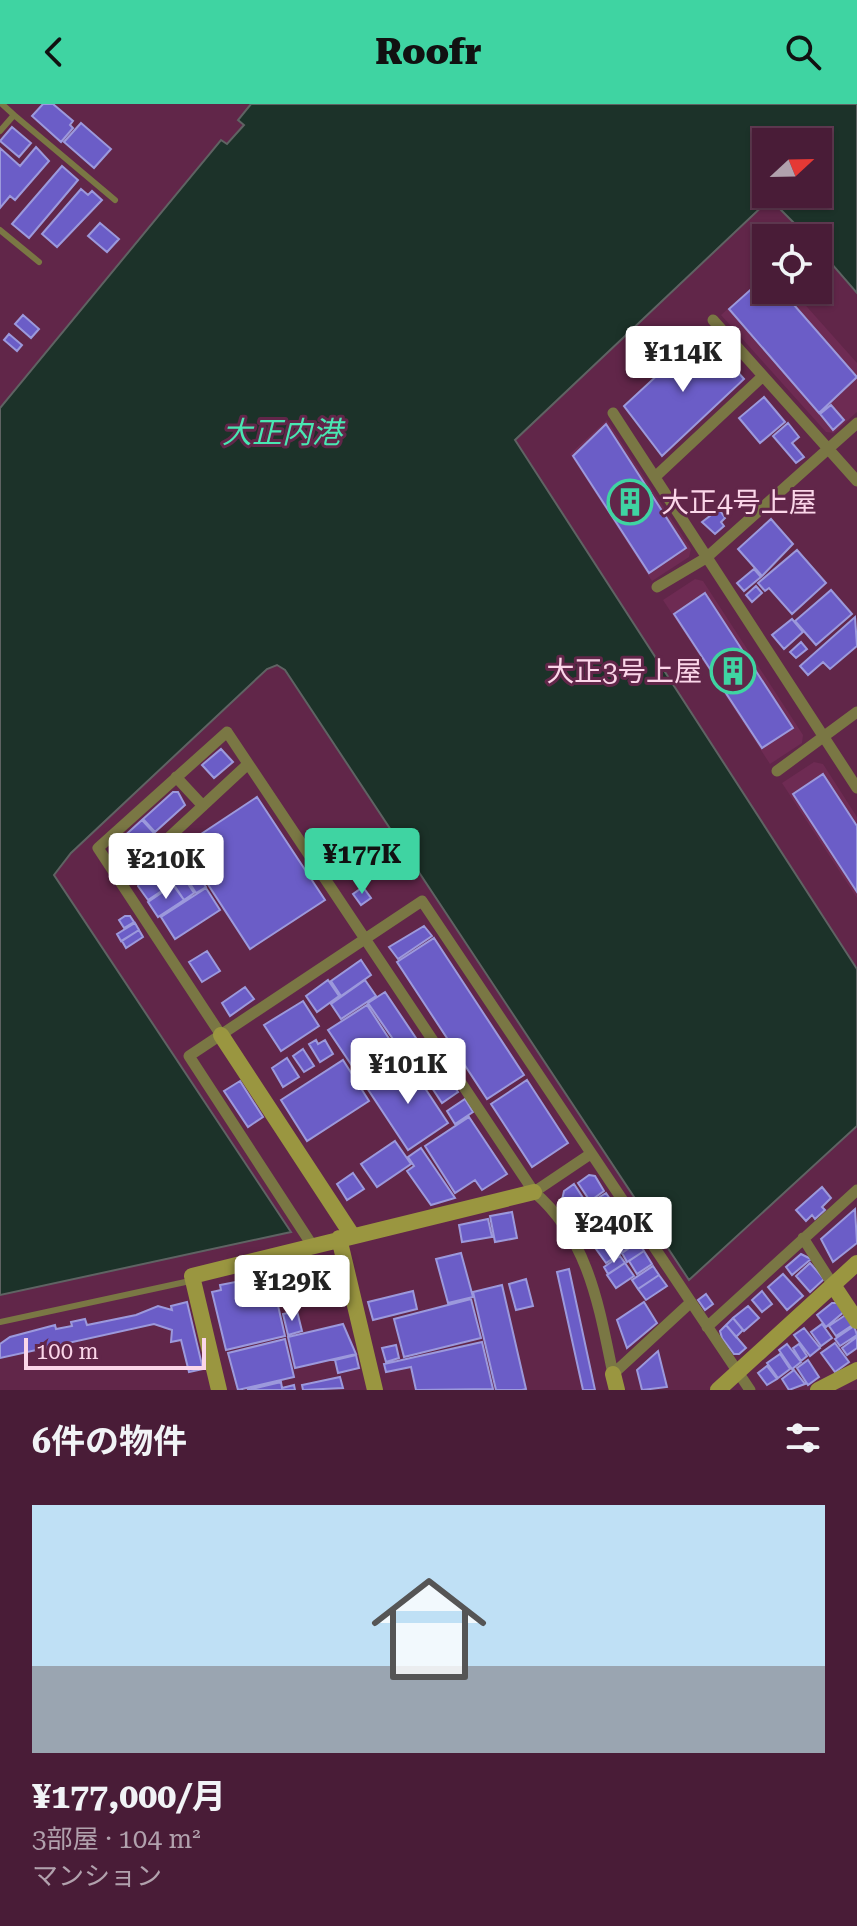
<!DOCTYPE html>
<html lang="ja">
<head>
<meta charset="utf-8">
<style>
	body { margin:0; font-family:"Roboto Serif","Noto Sans JP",serif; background:#50253f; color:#f1f3f6; height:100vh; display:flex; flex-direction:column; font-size:30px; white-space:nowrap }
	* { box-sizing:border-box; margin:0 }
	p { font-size:26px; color:#b1a1ad }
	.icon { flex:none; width:44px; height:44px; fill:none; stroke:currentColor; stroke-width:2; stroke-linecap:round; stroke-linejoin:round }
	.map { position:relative; height:1286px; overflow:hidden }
	.panel { display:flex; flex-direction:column; background:#491c37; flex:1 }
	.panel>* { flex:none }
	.needle { width:52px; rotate:68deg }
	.fabs { position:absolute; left:752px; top:24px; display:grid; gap:16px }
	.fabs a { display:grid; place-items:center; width:80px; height:80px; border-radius:0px; background:#491c37; box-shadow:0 2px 6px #0004,0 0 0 2px #613a52; font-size:40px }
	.scale { position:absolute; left:24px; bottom:20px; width:182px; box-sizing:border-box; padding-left:8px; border:4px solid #fbd6e9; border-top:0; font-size:22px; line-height:28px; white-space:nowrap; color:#fbd6e9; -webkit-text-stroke:6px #612649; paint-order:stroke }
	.price { position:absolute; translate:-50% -68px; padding:0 18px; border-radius:8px; background:#fff; color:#222; font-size:26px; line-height:52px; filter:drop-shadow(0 2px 4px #0008) }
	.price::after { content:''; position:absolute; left:50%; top:48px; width:24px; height:18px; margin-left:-12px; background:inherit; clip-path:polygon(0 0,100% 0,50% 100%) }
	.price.selected { background:#3fd4a2; color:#111 }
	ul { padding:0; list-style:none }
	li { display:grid; align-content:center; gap:16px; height:424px; padding:0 32px }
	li+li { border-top:2px solid #613a52 }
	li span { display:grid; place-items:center; height:248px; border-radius:0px; color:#555 }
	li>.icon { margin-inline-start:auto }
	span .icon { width:144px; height:144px; fill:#fffc; stroke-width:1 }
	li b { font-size:34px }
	h2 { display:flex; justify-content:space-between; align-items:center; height:96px; padding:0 32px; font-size:34px }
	header { display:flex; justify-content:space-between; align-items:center; height:104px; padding:0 32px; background:#3fd4a2; color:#111; font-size:36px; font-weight:800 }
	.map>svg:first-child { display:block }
	.built { fill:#6e2b53 }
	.water { fill:#1c3229; stroke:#5f6363; stroke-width:2; fill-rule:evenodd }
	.building { fill:#6b5dc7; stroke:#9c99dc; stroke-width:2 }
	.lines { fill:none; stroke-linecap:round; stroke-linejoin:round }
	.lane { stroke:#7a7744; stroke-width:6 }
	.street { stroke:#7a7744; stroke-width:11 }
	.secondary { stroke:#9a9640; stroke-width:16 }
	.labels { text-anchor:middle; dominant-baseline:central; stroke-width:6; stroke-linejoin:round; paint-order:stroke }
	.poi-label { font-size:28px; fill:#fbd6e9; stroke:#612649; text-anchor:start }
	.water-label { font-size:30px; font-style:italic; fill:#49e7b2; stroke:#612649 }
</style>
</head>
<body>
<header><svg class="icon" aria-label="back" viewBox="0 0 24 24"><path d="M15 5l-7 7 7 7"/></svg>Roofr<svg class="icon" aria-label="search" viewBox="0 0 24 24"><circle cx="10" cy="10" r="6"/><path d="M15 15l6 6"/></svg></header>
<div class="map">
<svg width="857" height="1286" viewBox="0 0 857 1286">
	<rect width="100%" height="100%" fill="#612649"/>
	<path class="built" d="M766,170V186H792L857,259V308L834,329L826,328L721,211Z
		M607,316L691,445L689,453L652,477L570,350Z
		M695,475L703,477L803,631L802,639L770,660L663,496Z
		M814,658L823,660L857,713V794L782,679Z"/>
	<path class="water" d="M251,0H857V189L818,144V134H809L770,95L515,336L857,865V1022L689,1176L285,566L277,561L267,565L71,749L54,771L291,1128L0,1191V304L221,36L227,40L244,21L238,16ZM766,38H818V90H766Z"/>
	<path class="building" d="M43,0H53L73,17L70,21L73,24L61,38L32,12Z
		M81,19L111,45L94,64L64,38Z
		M12,23L31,39L19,53L0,37Z
		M36,43L49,57L15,96L10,92L0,104V44L20,62Z
		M62,62L78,76L29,134L12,120Z
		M81,85L88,91L92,87L102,96L57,143L42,130Z
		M100,119L119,135L107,148L88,132Z
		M766,172V186H781L857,273L819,309L729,205Z
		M23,211L39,225L31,234L15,220Z
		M703,229L744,275L662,352L624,302Z
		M9,230L22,241L17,247L4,236Z
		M764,293L785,318L760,339L739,314Z
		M831,301L844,316L833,326L820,310Z
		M788,319L799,333L792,339L804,353L796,359L773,332Z
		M606,320L686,444L649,469L573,352Z
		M719,405L725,414L721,418L724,422L715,430L702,418Z
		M771,415L793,440L762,472L738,445Z
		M797,446L826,479L792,510L769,484L765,487L758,479Z
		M754,465L761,473L744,487L737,479Z
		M756,482L762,489L752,498L746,491Z
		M831,486L852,510L816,541L795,517Z
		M705,489L793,624L762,644L674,510Z
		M855,513L857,542L830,565L823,558L808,571L800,562Z
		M792,515L803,528L784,545L772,531Z
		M801,538L807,545L796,554L790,548Z
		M221,645L233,658L214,674L202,661Z
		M823,670L857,722V788L793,690Z
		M173,688H178L185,701L155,728L143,715Z
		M257,693L325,796L250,845L183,742Z
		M142,716L154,729L125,756L117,747L125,740L121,735Z
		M179,742L206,783L196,789L170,748Z
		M169,751L194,789L184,796L159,758Z
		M147,770L152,779L166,770L172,780L148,796L138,782L140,775Z
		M173,781L184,796L158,813L148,798Z
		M363,783L371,794L361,801L353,790Z
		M206,784L220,806L175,835L161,813Z
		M125,812H130L134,818L124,824L119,816Z
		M135,819L139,826L121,837L117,830Z
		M424,822L432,832L398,855L389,843Z
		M139,826L143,833L126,844L122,837Z
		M434,834L524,971L487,995L397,858Z
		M207,847L220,867L202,878L189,858Z
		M361,856L371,871L341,892L331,877Z
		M328,876L339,892L317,908L306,892Z
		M365,876L376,892L341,915L331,900Z
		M245,883L254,895L230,912L222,899Z
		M385,888L422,943L406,954L368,899Z
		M303,897L319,922L281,947L264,921Z
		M367,901L403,956L365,981L328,926Z
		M316,936L318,940L325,936L333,950L320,958L309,940Z
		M303,945L314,962L304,968L293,952Z
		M432,951L458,988L442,999L417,961Z
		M287,954L299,973L283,983L272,964Z
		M343,956L369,997L307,1037L281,996Z
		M407,957L448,1019L408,1046L367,984Z
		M527,976L568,1039L532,1063L491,1000Z
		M240,977L263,1013L248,1023L224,987Z
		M465,995L473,1008L455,1020L447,1007Z
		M469,1013L507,1070L482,1086L475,1076L455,1089L425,1042Z
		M395,1037L411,1060L377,1083L361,1060Z
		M421,1044L455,1094L431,1101L407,1067L414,1062L408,1053Z
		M353,1069L364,1085L347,1096L337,1080Z
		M589,1071L595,1072L604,1087L590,1097L578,1079Z
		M574,1080L600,1120L585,1130L562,1096L564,1087Z
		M822,1083L831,1094L822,1103L825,1106L815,1115L812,1111L806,1117L796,1106Z
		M606,1089L619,1108L603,1119L590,1099Z
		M855,1105L857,1139L833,1158L821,1135Z
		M512,1108L517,1134L495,1138L490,1112Z
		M619,1109L629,1123L596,1144L587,1130Z
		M488,1115L492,1133L462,1138L459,1121Z
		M629,1123L638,1138L606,1159L596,1145Z
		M638,1138L644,1147L627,1158L622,1149Z
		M644,1147L652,1160L637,1170L629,1157Z
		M461,1149L473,1193L448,1199L436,1155Z
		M801,1150L811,1155L792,1171L786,1163Z
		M620,1152L625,1159L608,1170L604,1163Z
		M329,1155L333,1175L304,1182L299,1162Z
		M625,1159L634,1172L616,1184L607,1171Z
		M810,1159L824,1175L810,1188L796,1172Z
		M653,1162L659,1171L638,1185L632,1176Z
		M569,1165L595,1286H583L557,1168Z
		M289,1166L293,1183L277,1187L273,1169Z
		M783,1170L803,1192L787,1206L768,1183Z
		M271,1171L285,1232L226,1246L212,1188L221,1186L220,1181Z
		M659,1171L667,1182L646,1196L638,1185Z
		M526,1175L533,1202L516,1206L509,1180Z
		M333,1176L335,1187L309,1193L306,1183Z
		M502,1181L526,1285L522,1286H496L473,1188Z
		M302,1182L305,1193L280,1199L277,1188Z
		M413,1187L417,1205L373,1216L368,1198Z
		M762,1187L772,1200L762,1208L752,1196Z
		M706,1190L713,1200L705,1206L698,1196Z
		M471,1195L481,1234L404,1253L394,1215Z
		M187,1198L203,1265L189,1268L181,1236L171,1238L172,1226L154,1220L0,1254V1240L10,1233L55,1221L56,1225L72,1222L71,1218L85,1215L87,1221L136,1211L158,1202L172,1206L171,1202Z
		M644,1198L657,1219L627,1244L617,1216Z
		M832,1199H839L845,1207L826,1223L817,1211Z
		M748,1202L759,1214L744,1227L733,1214Z
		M297,1207L302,1227L288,1231L283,1210Z
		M847,1210L854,1220L836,1232L829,1222Z
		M733,1214L743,1226L736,1233L726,1221Z
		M343,1220L356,1250L295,1264L288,1233Z
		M822,1220L832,1234L821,1242L811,1228Z
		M726,1221L746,1244L739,1250H734L722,1234L720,1227Z
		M854,1222L857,1231L840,1242L835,1235Z
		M804,1224L820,1244L810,1252L794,1231Z
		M857,1233V1244L847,1251L842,1244Z
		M285,1235L294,1273L238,1286L228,1249Z
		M482,1238L493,1285L416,1286L411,1263L386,1268L384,1260Z
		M835,1239L849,1258L835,1268L821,1249Z
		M787,1240L801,1258L792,1265L779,1246Z
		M799,1240L807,1252L801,1257L793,1244Z
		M396,1241L399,1254L386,1258L382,1244Z
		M658,1247L667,1283L642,1286L637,1266Z
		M780,1250L790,1265L778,1274L767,1259Z
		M356,1251L359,1264L338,1269L335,1256Z
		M808,1256L819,1273L808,1281L797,1264Z
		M767,1262L777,1275L767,1281L758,1269Z
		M794,1266L805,1280L789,1286L782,1275Z
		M340,1273L343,1284L303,1286L302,1281Z
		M281,1278L282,1284L294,1281L295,1286H247Z"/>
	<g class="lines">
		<path class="lane" d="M2,0L14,11
			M0,27L14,11L115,96
			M0,126L39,158
			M0,1218L190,1177"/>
		<path class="street" d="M713,216L857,377
			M613,309L857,684
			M655,373L763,272
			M657,483L706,454L857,319
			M777,667L857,608
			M176,673L203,702
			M121,778L248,660
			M221,931L98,744L227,628L534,1088C589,1135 599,1203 613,1270
			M534,1088L589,1051
			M803,1134L833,1181
			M312,1141L189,952L422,797L750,1286
			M707,1223L857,1086
			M613,1270L690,1199"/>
		<path class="secondary" d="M221,931L352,1131
			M339,1134L375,1286
			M833,1181L857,1217
			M613,1270L617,1286
			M219,1286L192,1172L534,1088
			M718,1286L857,1159
			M818,1286L857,1266"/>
	</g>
	<defs>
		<g id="building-ring" transform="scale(2.3)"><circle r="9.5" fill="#612649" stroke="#3fd4a2" stroke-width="1.5"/><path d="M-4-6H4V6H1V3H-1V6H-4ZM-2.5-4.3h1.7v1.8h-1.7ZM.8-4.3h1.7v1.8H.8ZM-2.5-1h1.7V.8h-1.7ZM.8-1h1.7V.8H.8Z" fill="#3fd4a2"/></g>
	</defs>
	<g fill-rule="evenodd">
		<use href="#building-ring" x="630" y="398"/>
		<use href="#building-ring" x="733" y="567"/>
	</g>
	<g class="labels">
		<g class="poi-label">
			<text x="661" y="398">大正4号上屋</text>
			<text x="702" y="567" text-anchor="end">大正3号上屋</text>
		</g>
		<g class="water-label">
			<text x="282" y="328">大正内港</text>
		</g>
	</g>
</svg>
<div class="fabs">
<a><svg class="needle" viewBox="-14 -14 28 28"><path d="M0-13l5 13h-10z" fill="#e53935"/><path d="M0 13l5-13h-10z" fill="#b1a1ad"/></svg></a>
<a><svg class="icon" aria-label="locate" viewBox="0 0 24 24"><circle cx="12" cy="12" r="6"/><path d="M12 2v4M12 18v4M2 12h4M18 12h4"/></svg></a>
</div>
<div class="scale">100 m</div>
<b class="price" style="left:683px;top:290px">¥114K</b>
<b class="price selected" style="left:362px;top:792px">¥177K</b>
<b class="price" style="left:166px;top:797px">¥210K</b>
<b class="price" style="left:408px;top:1002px">¥101K</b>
<b class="price" style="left:614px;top:1161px">¥240K</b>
<b class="price" style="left:292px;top:1219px">¥129K</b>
</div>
<section class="panel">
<h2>6件の物件<svg class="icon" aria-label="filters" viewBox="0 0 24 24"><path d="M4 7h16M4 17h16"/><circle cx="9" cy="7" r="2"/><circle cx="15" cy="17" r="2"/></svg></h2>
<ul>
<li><span style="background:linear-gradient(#bfe0f5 65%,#9aa5b1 0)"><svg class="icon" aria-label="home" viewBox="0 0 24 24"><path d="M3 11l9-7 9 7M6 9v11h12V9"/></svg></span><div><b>¥177,000/月</b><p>3部屋 · 104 m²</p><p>マンション</p></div></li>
</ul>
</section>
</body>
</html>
